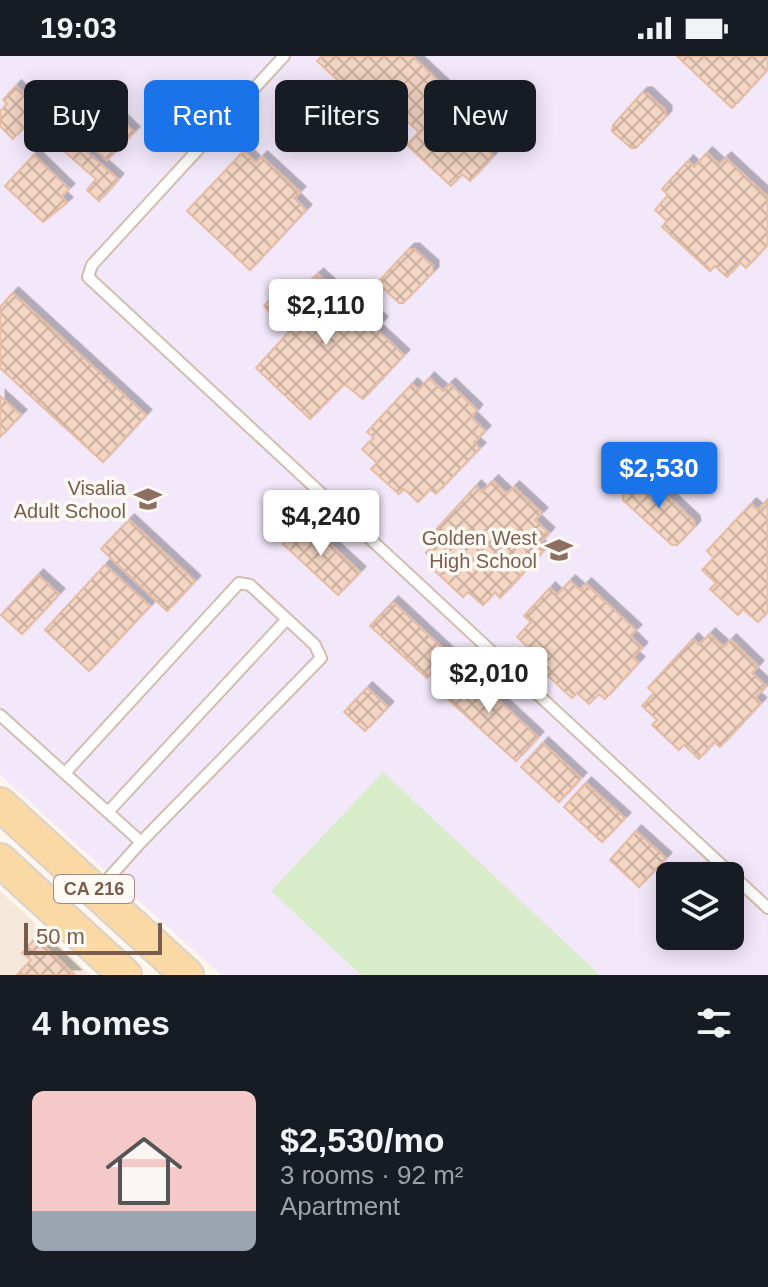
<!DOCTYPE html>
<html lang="en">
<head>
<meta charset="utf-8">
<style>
	body { margin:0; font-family:Arial,sans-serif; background:#242831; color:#f1f3f6; height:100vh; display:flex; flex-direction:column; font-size:30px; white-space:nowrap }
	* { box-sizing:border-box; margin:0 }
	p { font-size:26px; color:#9ea1a6 }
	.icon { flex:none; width:44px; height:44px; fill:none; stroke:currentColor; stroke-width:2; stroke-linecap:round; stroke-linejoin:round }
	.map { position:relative; height:919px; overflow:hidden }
	.side { display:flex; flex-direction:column; background:#171b24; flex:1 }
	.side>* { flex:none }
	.top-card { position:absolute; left:24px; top:24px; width:720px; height:72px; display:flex; gap:16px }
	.controls { position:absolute; left:656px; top:806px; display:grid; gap:16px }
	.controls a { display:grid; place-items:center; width:88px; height:88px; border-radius:12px; background:#171b24; box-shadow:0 4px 20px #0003; font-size:40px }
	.scale { position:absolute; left:24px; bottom:20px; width:138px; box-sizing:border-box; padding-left:8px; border:4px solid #7a5c4d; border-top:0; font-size:22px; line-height:28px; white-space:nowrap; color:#7a5c4d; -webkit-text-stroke:6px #fffaf3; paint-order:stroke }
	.price { position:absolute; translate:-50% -68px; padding:0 18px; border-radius:8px; background:#fff; color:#222; font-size:26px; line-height:52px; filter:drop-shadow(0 2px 4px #0008) }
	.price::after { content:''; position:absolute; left:50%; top:48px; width:24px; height:18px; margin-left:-12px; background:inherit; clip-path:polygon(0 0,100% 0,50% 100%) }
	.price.selected { background:#1a73e8; color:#fff }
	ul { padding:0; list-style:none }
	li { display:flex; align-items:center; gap:24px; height:200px; padding:0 32px }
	li span { display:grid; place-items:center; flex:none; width:224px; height:160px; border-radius:12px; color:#555 }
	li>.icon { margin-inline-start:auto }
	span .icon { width:96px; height:96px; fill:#fffc; stroke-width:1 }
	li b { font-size:34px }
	h2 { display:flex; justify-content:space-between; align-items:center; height:96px; padding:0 32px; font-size:34px }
	.pill { padding:0 28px; border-radius:12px; background:#171b24; box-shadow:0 4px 20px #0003; font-size:28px; line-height:72px }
	.pill.selected { background:#1a73e8; color:#fff }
	.status { display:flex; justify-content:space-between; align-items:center; height:56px; padding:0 40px; background:#171b24; direction:ltr }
	.status svg { height:22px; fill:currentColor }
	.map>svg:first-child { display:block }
	.residential { fill:#f5e8da }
	.education { fill:#f3e8fa; fill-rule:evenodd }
	.pitch { fill:#d8ecc9 }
	.building { fill:url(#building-cross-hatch); stroke:#e6bba3; stroke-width:2; filter:url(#shadow) }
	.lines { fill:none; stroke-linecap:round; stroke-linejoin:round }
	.service-casing { stroke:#d1beb0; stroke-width:14 }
	.primary-casing { stroke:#dad1cd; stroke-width:36 }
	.service { stroke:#fff; stroke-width:10 }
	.primary { stroke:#fbd9a5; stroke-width:32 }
	.labels { text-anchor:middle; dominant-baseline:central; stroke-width:7; stroke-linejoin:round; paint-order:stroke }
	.shield { fill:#fffaf3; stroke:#a28b7f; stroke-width:2 }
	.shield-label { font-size:18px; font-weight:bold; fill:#7a5c4d }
	.education-label { font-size:20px; fill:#785e54; stroke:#fffaf3; text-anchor:end }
</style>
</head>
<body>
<div class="status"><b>19:03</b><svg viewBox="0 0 49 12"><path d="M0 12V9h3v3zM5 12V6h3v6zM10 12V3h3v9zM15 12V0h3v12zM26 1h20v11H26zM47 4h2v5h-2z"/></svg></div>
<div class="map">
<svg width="768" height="919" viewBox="0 0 768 919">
	<defs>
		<pattern id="building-cross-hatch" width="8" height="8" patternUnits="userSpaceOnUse" patternTransform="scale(2)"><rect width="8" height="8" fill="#f3d5c3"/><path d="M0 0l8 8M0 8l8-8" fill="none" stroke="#cab0a1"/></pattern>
		<filter id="shadow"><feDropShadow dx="5.5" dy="-5.5" stdDeviation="0" flood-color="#0004"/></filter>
	</defs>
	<rect width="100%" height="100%" fill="#fdf6ec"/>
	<path class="residential" d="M0,835L91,919H0Z"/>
	<path class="education" d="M0,0H768V919H221L0,719ZM670,820H730V880H670Z"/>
	<path class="pitch" d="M383,716L600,919H361L271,835Z"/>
	<path class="building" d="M322,0H412L497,80L486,93L493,100L470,125L462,118L451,130L407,89L419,76L391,51L380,63L317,5Z
		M677,0H768V13L732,52Z
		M16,30L41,52L13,83L0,70V55L7,48L3,44Z
		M93,36L134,76L107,104L92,90L96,87L69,61Z
		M642,37H647L666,55V60L636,92H631L612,75L613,69Z
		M67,78L118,123L99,145L87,134L96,123L57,89Z
		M244,95L256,107L262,101L300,136L294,142L306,154L250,214L187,155Z
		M707,97L719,108L726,102L768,141V188L746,212L740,206L727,221L715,210L710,215L662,171L667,165L655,154L668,139L662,133L688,105L694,111Z
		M34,99L69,133L61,141L67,147L43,166L5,130Z
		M409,193H414L433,210V216L403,247H399L380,229V224Z
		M318,218L346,244L352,238L382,266L376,273L404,299L363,343L344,328L310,363L256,312L289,276L264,250L275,238L285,248Z
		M13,237L146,359L103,406L0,312V251Z
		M429,322L443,335L450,328L477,354L471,361L485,375L474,387L480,392L436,438L430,433L418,446L404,433L399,438L371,413L377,407L362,393L374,382L367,376L412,328L419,334Z
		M0,340L21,359L0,381Z
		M645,419L694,465L695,470L677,489H672L623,444V438L641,420Z
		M493,425L507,438L514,431L542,457L535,464L549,477L538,489L544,494L500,542L495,536L483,549L468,536L463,541L435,515L440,510L426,497L438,484L432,478L476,430L482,436Z
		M768,443V555L758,566L743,553L738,559L710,533L716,527L702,514L714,502L707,495L751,448L758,454Z
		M129,464L195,525L167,555L101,493Z
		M304,464L360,516L338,539L283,488Z
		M105,509L150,550L89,615L45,574Z
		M38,519L59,538L22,578L1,559Z
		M570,525L580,534L586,528L636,574L630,580L642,592L633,601L639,606L605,643L599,638L589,648L577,637L572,642L524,598L529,592L517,581L531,566L524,560L550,532L557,539Z
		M393,546L449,598L427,622L370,570Z
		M710,578L724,591L731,584L758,610L752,617L766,630L755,642L761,647L720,691L714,686L699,703L684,689L679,694L652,669L657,664L642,650L654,637L648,632L693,583L699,589Z
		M464,612L538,681L516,705L441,637Z
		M367,632L388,651L365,675L344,656Z
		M543,687L581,722L559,746L521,711Z
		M586,727L625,762L602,786L564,751Z
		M636,775L666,802L639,831L610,804Z
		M36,882L75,919H17L31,904L22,897Z"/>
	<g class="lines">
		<g class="service-casing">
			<path id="service" d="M284,0L92,209L88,221L768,852
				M0,659L141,786L98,834
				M65,717L239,527L250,529L315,589L321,602L141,786
				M108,756L287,563"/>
		</g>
		<g class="primary-casing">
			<path id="primary" d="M0,748L187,919
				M0,804L125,919"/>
		</g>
		<use href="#service" class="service"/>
		<use href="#primary" class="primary"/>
	</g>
	<defs>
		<g id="school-bare" transform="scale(2.16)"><path d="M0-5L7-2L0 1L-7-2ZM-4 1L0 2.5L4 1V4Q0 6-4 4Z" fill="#8d6e63" stroke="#fffaf3" stroke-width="2.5" paint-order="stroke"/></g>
	</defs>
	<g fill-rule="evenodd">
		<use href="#school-bare" x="148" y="443"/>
		<use href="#school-bare" x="559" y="494"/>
	</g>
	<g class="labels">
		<rect class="shield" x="54" y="819" width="80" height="28" rx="6"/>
		<g class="shield-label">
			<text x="94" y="833">CA 216</text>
		</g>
		<g class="education-label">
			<text x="126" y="432">Visalia<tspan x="126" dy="23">Adult School</tspan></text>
			<text x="537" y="482">Golden West<tspan x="537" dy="23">High School</tspan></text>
		</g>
	</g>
</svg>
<div class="controls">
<a><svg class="icon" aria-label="layers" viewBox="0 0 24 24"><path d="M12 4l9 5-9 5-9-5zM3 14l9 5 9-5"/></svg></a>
</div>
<div class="scale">50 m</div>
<b class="price" style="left:326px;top:291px">$2,110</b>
<b class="price selected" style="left:659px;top:454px">$2,530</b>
<b class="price" style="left:321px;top:502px">$4,240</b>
<b class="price" style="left:489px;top:659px">$2,010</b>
<div class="top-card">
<a class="pill">Buy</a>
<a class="pill selected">Rent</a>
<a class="pill">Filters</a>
<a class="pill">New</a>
</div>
</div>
<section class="side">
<h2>4 homes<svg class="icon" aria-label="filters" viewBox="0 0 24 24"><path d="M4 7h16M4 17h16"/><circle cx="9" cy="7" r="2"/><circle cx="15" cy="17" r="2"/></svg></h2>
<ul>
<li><span style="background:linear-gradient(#f6c9c9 75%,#9aa5b1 0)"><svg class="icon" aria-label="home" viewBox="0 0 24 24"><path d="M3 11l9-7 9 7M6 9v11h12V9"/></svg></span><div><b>$2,530/mo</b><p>3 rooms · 92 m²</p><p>Apartment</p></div></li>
</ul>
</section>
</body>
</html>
